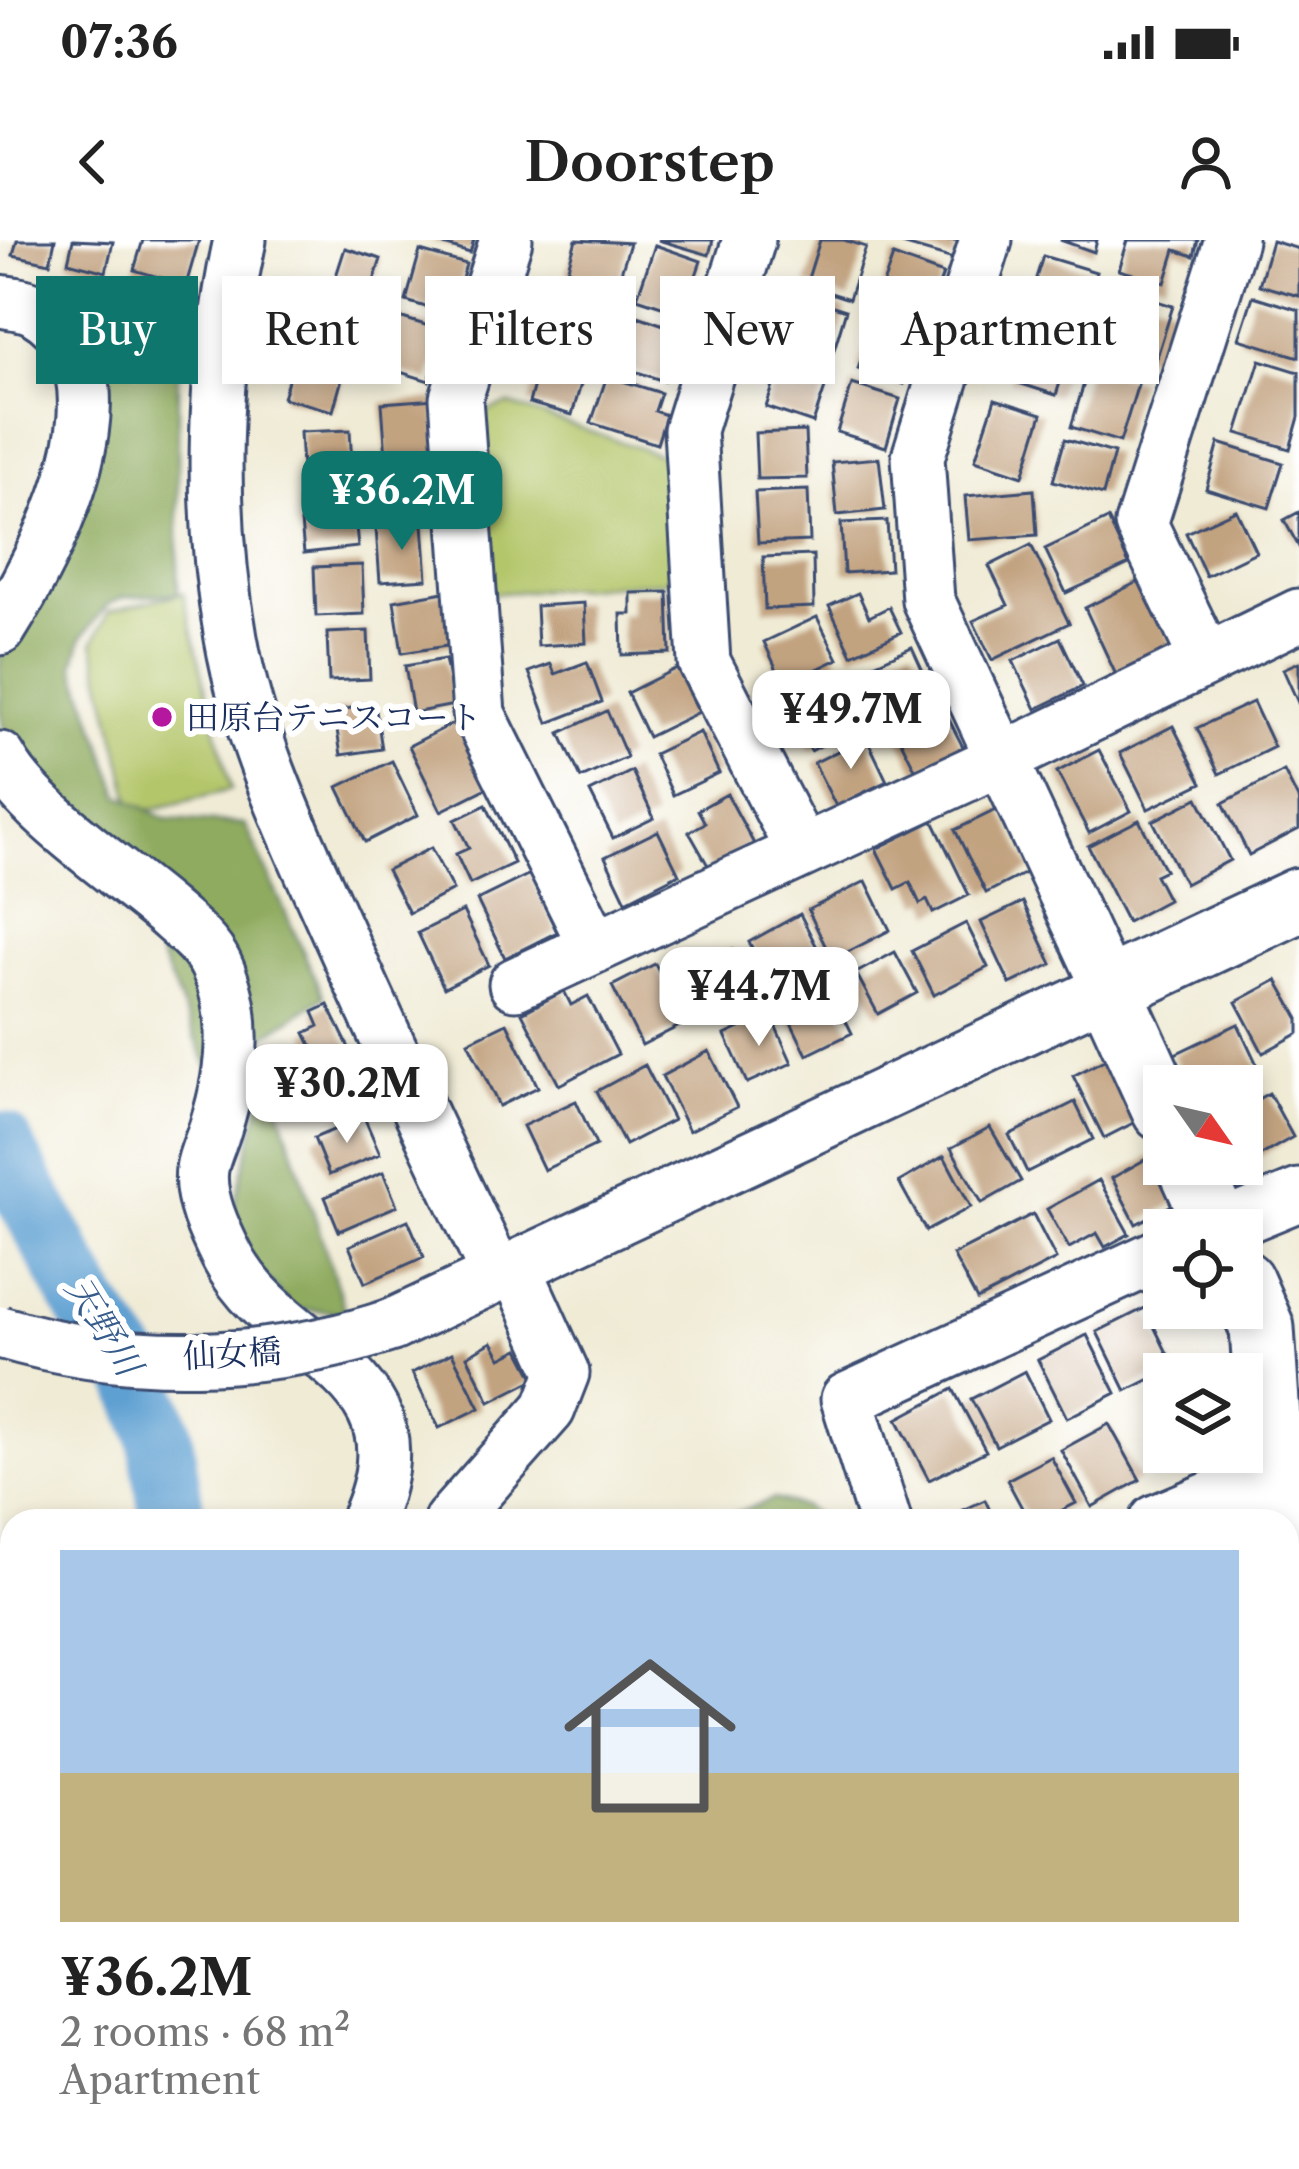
<!DOCTYPE html>
<html lang="en">
<head>
<meta charset="utf-8">
<style>
	body { margin:0; font-family:"Libre Caslon Text","Noto Serif JP",serif; background:#f6f6f6; color:#222; height:100vh; display:flex; flex-direction:column; font-size:45px; white-space:nowrap }
	* { box-sizing:border-box; margin:0 }
	p { font-size:39px; color:#767676 }
	.icon { flex:none; width:66px; height:66px; fill:none; stroke:currentColor; stroke-width:2; stroke-linecap:round; stroke-linejoin:round }
	.map { position:relative; flex:1; overflow:hidden }
	.drawer { position:absolute; left:0px; top:1269px; width:1299px; height:660px; display:flex; flex-direction:column; background:#fff; border-radius:36px 36px 0 0; box-shadow:0 6px 18px #0003 }
	.drawer>* { flex:none }
	.top-card { position:absolute; left:36px; top:36px; width:1227px; height:108px; display:flex; gap:24px }
	.needle { width:78px; rotate:124deg }
	.buttons { position:absolute; left:1143px; top:825px; display:grid; gap:24px }
	.buttons a { display:grid; place-items:center; width:120px; height:120px; border-radius:0px; background:#fff; box-shadow:0 6px 18px #0003; font-size:60px }
	.price { position:absolute; translate:-50% -102px; padding:0 27px; border-radius:24px; background:#fff; color:#222; font-size:39px; line-height:78px; filter:drop-shadow(0 3px 6px #0008) }
	.price::after { content:''; position:absolute; left:50%; top:72px; width:36px; height:27px; margin-left:-18px; background:inherit; clip-path:polygon(0 0,100% 0,50% 100%) }
	.price.current { background:#0f766e; color:#fff }
	ul { padding:0; list-style:none }
	li { display:grid; align-content:center; gap:24px; height:636px; padding:0 60px }
	li+li { border-top:3px solid #e0e0e0 }
	li span { display:grid; place-items:center; height:372px; border-radius:0px; color:#555 }
	li>.icon { margin-inline-start:auto }
	span .icon { width:216px; height:216px; fill:#fffc; stroke-width:1 }
	li b { font-size:51px }
	.pill { padding:0 42px; border-radius:0px; background:#fff; box-shadow:0 6px 18px #0003; font-size:42px; line-height:108px }
	.pill.current { background:#0f766e; color:#fff }
	.status { display:flex; justify-content:space-between; align-items:center; height:84px; padding:0 60px; background:#fff; direction:ltr }
	.status svg { height:33px; fill:currentColor }
	header { display:flex; justify-content:space-between; align-items:center; height:156px; padding:0 60px; background:#fff; font-size:54px; font-weight:600 }
	.map>svg:first-child { display:block }
	.green { fill:#b4c66a; stroke:#687a64; stroke-width:3 }
	.forest { fill:#8fab5e; stroke:#556d5e; stroke-width:3 }
	.lines { fill:none; stroke-linecap:round; stroke-linejoin:round }
	.river { stroke:#5fa0d2; stroke-width:66 }
	.building { fill:#c2a380 }
	.minor-casing { stroke:#3b4b70; stroke-width:57 }
	.major-casing { stroke:#3b4b70; stroke-width:69 }
	.minor { stroke:#fff; stroke-width:51 }
	.major { stroke:#fff; stroke-width:63 }
	.minor-bridge-casing { stroke:#3b4b70; stroke-width:57; stroke-linecap:butt }
	.minor-bridge { stroke:#fff; stroke-width:51 }
	.poi-dot { fill:#b5179e; stroke:#fff; stroke-width:4.5 }
	.labels { text-anchor:middle; dominant-baseline:central; stroke-width:12; stroke-linejoin:round; paint-order:stroke }
	.poi-label { font-size:33px; fill:#1b2f5e; stroke:#fff; text-anchor:start }
	.street-label { font-size:33px; fill:#1b2f5e; stroke:#fff }
	.water-label { font-size:36px; font-style:italic; fill:#365c8c; stroke:#fff }
</style>
</head>
<body>
<div class="status"><b>07:36</b><svg viewBox="0 0 49 12"><path d="M0 12V9h3v3zM5 12V6h3v6zM10 12V3h3v9zM15 12V0h3v12zM26 1h20v11H26zM47 4h2v5h-2z"/></svg></div>
<header><svg class="icon" aria-label="back" viewBox="0 0 24 24"><path d="M15 5l-7 7 7 7"/></svg>Doorstep<svg class="icon" aria-label="person" viewBox="0 0 24 24"><circle cx="12" cy="8" r="4"/><path d="M4 21q1-7 8-7t8 7"/></svg></header>
<div class="map">
<svg width="1299" height="1929" viewBox="0 0 1299 1929">
	<rect width="100%" height="100%" fill="#fff"/>
	<filter id="ink" filterUnits="userSpaceOnUse"><feTurbulence type="fractalNoise" baseFrequency=".00833" numOctaves="2"/><feDisplacementMap in="SourceGraphic" scale="24" xChannelSelector="R" yChannelSelector="G"/><feConvolveMatrix kernelMatrix="1 2 1 2 8 2 1 2 1" color-interpolation-filters="sRGB"/></filter>
	<filter id="wash" filterUnits="userSpaceOnUse"><feTurbulence type="fractalNoise" baseFrequency=".004" numOctaves="4" result="noise"/><feDisplacementMap in="SourceGraphic" scale="48" xChannelSelector="R" yChannelSelector="G"/><feGaussianBlur stdDeviation="2.7" result="paint"/><feColorMatrix in="noise" values="0 0 0 0 0 0 0 0 0 0 0 0 0 0 0 0 0 1.4 0 .05"/><feComposite in="paint" operator="in"/></filter>
	<g filter="url(#wash)">
		<rect width="100%" height="100%" fill="#f0ebd5"/>
		<path class="green" d="M508,164L670,218L683,340L489,354L480,173Z
			M183,353L231,550L134,574L93,403L109,371Z"/>
		<path class="forest" d="M54,58L178,71V353L121,358L107,365L82,397L74,425L120,555L166,579L245,584L324,757L210,832L114,609L6,502L0,475V419L31,353L80,266Z
			M268,832L346,1073L294,1069L227,994Z
			M773,1259L804,1267L824,1281H715Z
			M1299,1839V1929H608L604,1917H1287V1841Z"/>
		<g class="lines">
			<path class="river" d="M0,904L89,1068L136,1132L159,1191L173,1281
				M118,1917L120,1929"/>
		</g>
		<g id="blocks">
			<path class="building" d="M17,0H55L50,23L13,15Z
				M73,0L113,2L106,32L68,22Z
				M143,0H199L186,45L134,30Z
				M428,0H474L470,13Z
				M576,0L630,3L616,49L566,34Z
				M658,0H713L709,15Z
				M820,0H844L866,7L849,59L806,45Z
				M903,0H959L953,19L902,4Z
				M1060,0H1097L1094,12Z
				M1128,0H1198L1194,16L1175,10L1165,43L1119,30Z
				M1272,1L1299,9V56L1259,45Z
				M655,5L701,21L683,73L637,58Z
				M345,8L381,19L372,47L336,36Z
				M420,11L466,24L452,75L406,61Z
				M893,16L943,34L924,88L874,70Z
				M1043,16L1096,32L1081,79L1028,63Z
				M329,46L367,58L350,111L312,98Z
				M565,50L612,64L596,116L550,103Z
				M1120,50L1173,66L1156,120L1103,103Z
				M801,56L846,70L830,123L785,109Z
				M1253,56L1299,70V117L1239,99Z
				M638,76L681,91L664,141L622,127Z
				M399,77L445,91L429,141L384,127Z
				M873,84L919,99L904,144L858,129Z
				M1027,84L1074,99L1056,155L1009,140Z
				M297,107L347,121L333,171L283,158Z
				M542,114L586,127L572,175L529,163Z
				M782,120L829,136L813,183L766,167Z
				M1260,120L1299,132V177L1290,209L1237,193Z
				M1089,126L1139,141L1120,202L1071,187Z
				M607,136L661,153L655,171L666,175L657,204L591,183Z
				M852,144L900,159L886,207L837,192Z
				M435,159L442,250L370,256L367,218L386,217L382,163Z
				M995,159L1042,174L1023,236L975,220Z
				M350,190L353,243L303,246L300,192Z
				M805,191L807,238L757,239L755,193Z
				M1065,199L1114,213L1103,255L1053,241Z
				M1219,203L1283,223L1269,268L1206,249Z
				M879,218L885,270L837,275L832,222Z
				M808,250L810,301L758,303L755,252Z
				M1034,250L1037,295L969,300L965,256Z
				M353,256L358,307L304,313L299,261Z
				M1236,270L1256,312L1206,336L1186,293Z
				M1299,272V307L1284,280Z
				M1108,279L1129,324L1066,353L1045,309Z
				M887,281L890,330L844,333L841,283Z
				M423,284L427,339L380,342L376,288Z
				M1031,305L1069,383L992,420L973,381L1008,365L989,326Z
				M813,315L814,367L765,369L763,317Z
				M362,325L364,374L316,376L314,327Z
				M1142,340L1174,408L1116,435L1085,368Z
				M444,352L453,405L402,413L394,361Z
				M668,352L670,413L622,415L621,374H631V353Z
				M858,353L869,377L889,367L901,392L852,415L829,366Z
				M584,363L586,403L538,406L536,366Z
				M817,377L838,419L784,445L764,402Z
				M368,391L370,439L329,441L327,393Z
				M1060,398L1083,446L1036,469L1013,421Z
				M912,407L932,451L883,474L863,429Z
				M445,419L454,465L413,473L405,426Z
				M587,422L602,462L548,483L529,432L551,424L555,434Z
				M1299,422V465L1283,429Z
				M677,428L699,472L648,497L627,453Z
				M843,453L859,485L811,511L794,479Z
				M1253,462L1274,507L1219,534L1197,488Z
				M375,464L382,509L341,515L334,471Z
				M941,464L963,507L916,531L894,487Z
				M607,471L627,517L581,538L560,493Z
				M456,482L489,547L441,571L409,506Z
				M1173,486L1202,543L1148,569L1120,513Z
				M700,492L719,533L673,555L654,514Z
				M866,497L887,541L836,566L814,523Z
				M1099,510L1131,571L1089,593L1057,532Z
				M392,521L418,575L365,602L338,547Z
				M632,531L654,578L613,598L590,552Z
				M1284,531L1299,561V589L1249,615L1223,563Z
				M727,554L754,604L710,629L689,592L705,583L698,570Z
				M1198,558L1230,620L1185,644L1153,581Z
				M486,565L514,623L470,644L456,614L469,608L455,580Z
				M1000,568L1031,630L986,653L955,590Z
				M1139,580L1165,630L1155,635L1168,660L1127,682L1088,606Z
				M933,581L969,655L933,673L927,660L920,664L910,642L896,649L876,609Z
				M658,591L679,634L626,661L605,617Z
				M431,608L453,650L409,673L387,630Z
				M530,634L557,692L505,718L477,660Z
				M866,641L890,690L832,720L808,670Z
				M1023,662L1052,724L1010,744L981,682Z
				M463,671L489,725L444,748L418,693Z
				M800,674L822,717L771,744L749,702Z
				M966,683L988,727L934,755L912,711Z
				M733,709L755,752L700,779L679,735Z
				M895,712L917,753L878,774L856,733Z
				M655,724L685,783L642,805L612,746Z
				M826,740L852,793L807,815L781,762Z
				M1277,740L1299,779V793L1263,813L1236,762Z
				M564,751L571,765L588,756L618,814L559,845L522,773Z
				M328,765L360,830L321,850L312,832L322,827L305,793L319,786L313,772Z
				M770,774L792,823L747,843L725,795Z
				M507,783L538,847L499,866L468,802Z
				M1238,784L1259,829L1223,846H1188L1173,815Z
				M709,811L737,867L689,891L662,836Z
				M1112,816L1143,878L1104,898L1073,836Z
				M645,825L673,880L625,905L597,851Z
				M1269,853L1293,897L1235,930L1232,924H1242V868Z
				M576,861L596,905L544,930L523,886Z
				M1075,862L1093,899L1027,932L1009,895Z
				M364,877L380,914L329,935L314,898Z
				M990,887L1021,941L982,963L951,908Z
				M1164,909L1191,955L1136,984L1112,938Z
				M944,916L971,967L926,991L899,942Z
				M383,932L397,966L339,991L325,957Z
				M1099,940L1129,994L1105,1007L1097,993L1069,1008L1047,969Z
				M1033,974L1056,1019L977,1060L953,1015Z
				M408,980L424,1017L365,1043L349,1006Z
				M1145,1068L1174,1127L1126,1151L1097,1092Z
				M1087,1095L1116,1153L1067,1178L1038,1120Z
				M492,1102L501,1118L519,1109L535,1139L490,1162L467,1116Z
				M452,1113L480,1168L439,1188L412,1133Z
				M1025,1131L1049,1179L996,1206L971,1159Z
				M953,1149L986,1211L929,1240L897,1179Z
				M1109,1184L1140,1240L1092,1267L1061,1210Z
				M1051,1217L1076,1263L1041,1281H1029L1007,1240Z
				M985,1260L995,1281H940Z
				M1299,1478V1502H1293L1292,1479Z
				M1291,1540L1299,1545V1607L1287,1600V1547Z
				M1287,1616L1299,1623V1693L1287,1686Z
				M308,1917H334L339,1929H295L292,1924Z
				M382,1917H412L413,1929H383Z
				M498,1923V1929H440V1925Z"/>
		</g>
	</g>
	<g filter="url(#ink)">
		<use href="#blocks" fill-opacity="0" stroke="#3b4b70" stroke-width="3"/>
		<g class="lines">
			<g class="minor-casing">
				<path id="minor" d="M240,0C212,127 208,270 231,398C249,501 294,594 336,688C388,805 443,920 497,1035
					M506,0L456,158L479,474L595,707
					M749,0L690,190L704,422L802,611
					M0,61C11,63 26,64 36,70C143,132 46,316 0,389
					M1206,420L1141,284L1231,0
					M0,518C29,572 118,630 167,672C184,687 206,704 216,725C240,776 232,835 216,886C212,900 204,915 202,929C198,957 215,992 227,1016C278,1118 434,1129 366,1281
					M515,744L1002,519L1299,375
					M1214,990L1299,955
					M392,1085L1109,749L928,360L918,217L986,0
					M450,1281L549,1169L563,1133L515,1027
					M885,1281L847,1159L1164,1013
					M1156,1281L1272,1232
					M152,1917L155,1929
					M356,1929V1917"/>
			</g>
			<g class="major-casing">
				<path id="major" d="M1164,870L1109,749L1299,660
					M1189,924L1219,990
					M1242,1042L1262,1088L1275,1281
					M1287,1792L1299,1789"/>
			</g>
			<use href="#minor" class="minor"/>
			<use href="#major" class="major"/>
			<g class="minor-bridge-casing">
				<path id="minor-bridge" d="M0,1092C127,1130 266,1127 392,1085"/>
			</g>
			<use href="#minor-bridge" class="minor-bridge"/>
		</g>
	</g>
	<circle class="poi-dot" cx="162" cy="477" r="12"/>
	<g class="labels">
		<g class="poi-label">
			<text x="186" y="477">田原台テニスコート</text>
		</g>
		<g class="street-label">
			<text transform="translate(232 1114) rotate(-3)">仙女橋</text>
		</g>
		<g class="water-label">
			<text transform="translate(104 1086) rotate(58)">天野川</text>
		</g>
	</g>
</svg>
<div class="buttons">
<a><svg class="needle" viewBox="-14 -14 28 28"><path d="M0-13l5 13h-10z" fill="#e53935"/><path d="M0 13l5-13h-10z" fill="#767676"/></svg></a>
<a><svg class="icon" aria-label="locate" viewBox="0 0 24 24"><circle cx="12" cy="12" r="6"/><path d="M12 2v4M12 18v4M2 12h4M18 12h4"/></svg></a>
<a><svg class="icon" aria-label="layers" viewBox="0 0 24 24"><path d="M12 4l9 5-9 5-9-5zM3 14l9 5 9-5"/></svg></a>
</div>
<b class="price current" style="left:402px;top:313px">¥36.2M</b>
<b class="price" style="left:851px;top:532px">¥49.7M</b>
<b class="price" style="left:759px;top:809px">¥44.7M</b>
<b class="price" style="left:347px;top:906px">¥30.2M</b>
<div class="top-card">
<a class="pill current">Buy</a>
<a class="pill">Rent</a>
<a class="pill">Filters</a>
<a class="pill">New</a>
<a class="pill">Apartment</a>
</div>
<section class="drawer">
<ul>
<li><span style="background:linear-gradient(#a9c7e8 60%,#c2b280 0)"><svg class="icon" aria-label="home" viewBox="0 0 24 24"><path d="M3 11l9-7 9 7M6 9v11h12V9"/></svg></span><div><b>¥36.2M</b><p>2 rooms · 68 m²</p><p>Apartment</p></div></li>
</ul>
</section>
</div>
</body>
</html>
